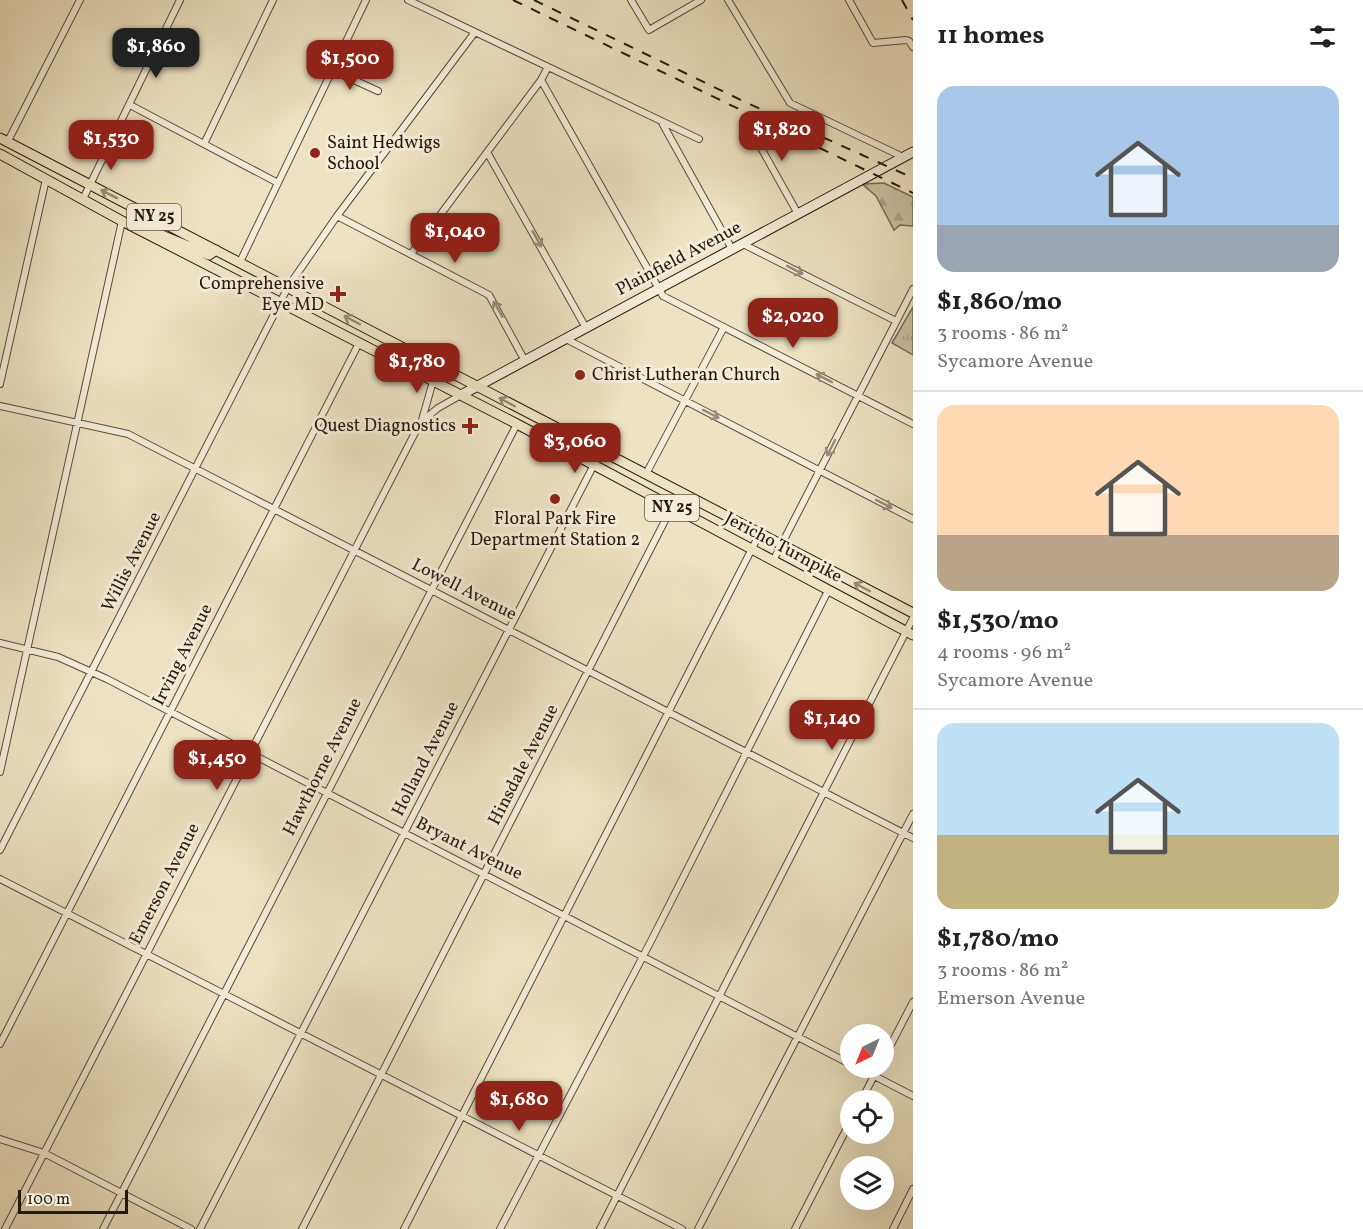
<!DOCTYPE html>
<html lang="en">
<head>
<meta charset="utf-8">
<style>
	body { margin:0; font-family:Vollkorn,serif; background:#f2f2f2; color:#202124; height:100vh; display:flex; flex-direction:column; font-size:22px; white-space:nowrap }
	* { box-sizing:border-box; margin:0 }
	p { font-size:20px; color:#757577 }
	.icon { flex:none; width:33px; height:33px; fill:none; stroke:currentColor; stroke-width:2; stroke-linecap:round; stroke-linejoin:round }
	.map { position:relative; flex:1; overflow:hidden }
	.details { display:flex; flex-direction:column; background:#fff; width:450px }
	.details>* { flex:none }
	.needle { width:39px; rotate:223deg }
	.fabs { position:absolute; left:840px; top:1024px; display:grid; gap:12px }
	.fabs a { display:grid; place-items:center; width:54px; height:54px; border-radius:50%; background:#fff; box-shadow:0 6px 24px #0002; font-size:30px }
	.scale { position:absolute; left:18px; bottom:15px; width:110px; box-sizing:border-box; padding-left:6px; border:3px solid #26190c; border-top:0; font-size:16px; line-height:21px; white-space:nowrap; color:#26190c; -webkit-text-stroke:4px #f3ecd7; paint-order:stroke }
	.price { position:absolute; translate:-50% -51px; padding:0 14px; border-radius:12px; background:#8f2418; color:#fff; font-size:20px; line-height:39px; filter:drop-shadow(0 2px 3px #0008) }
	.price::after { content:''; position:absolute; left:50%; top:36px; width:18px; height:14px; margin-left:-9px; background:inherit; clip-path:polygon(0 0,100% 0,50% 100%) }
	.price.current { background:#222; color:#fff }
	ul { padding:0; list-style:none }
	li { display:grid; align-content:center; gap:12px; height:318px; padding:0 24px }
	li+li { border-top:2px solid #e0e0e0 }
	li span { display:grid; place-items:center; height:186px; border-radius:18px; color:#555 }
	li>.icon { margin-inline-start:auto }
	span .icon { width:108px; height:108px; fill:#fffc; stroke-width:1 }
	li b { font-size:26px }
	h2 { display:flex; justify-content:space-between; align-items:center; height:72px; padding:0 24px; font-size:26px }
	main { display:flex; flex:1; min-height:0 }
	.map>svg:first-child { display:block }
	.grass { fill:url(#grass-tufts); stroke:#786c58; stroke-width:1.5 }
	.forest { fill:url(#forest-firs); stroke:#786c58; stroke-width:1.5 }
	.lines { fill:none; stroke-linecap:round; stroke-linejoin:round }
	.minor-casing { stroke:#584b3a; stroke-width:8 }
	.secondary-casing { stroke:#26190c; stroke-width:11 }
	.primary-casing { stroke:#26190c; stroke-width:11 }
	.minor { stroke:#f3ecd7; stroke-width:6 }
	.secondary { stroke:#f3ecd7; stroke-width:9 }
	.primary { stroke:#ede2c2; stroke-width:9 }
	.rail { stroke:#26190c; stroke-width:2; stroke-dasharray:10 10; stroke-linecap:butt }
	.oneway { stroke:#938870 }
	.oneway2 { stroke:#978d7c }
	.poi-dot { fill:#8f2418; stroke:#f3ecd7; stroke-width:2 }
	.labels { text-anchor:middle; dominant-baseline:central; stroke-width:6; stroke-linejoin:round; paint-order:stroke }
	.shield { fill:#f3ecd7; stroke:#645849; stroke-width:1.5 }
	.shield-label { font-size:16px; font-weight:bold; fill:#26190c }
	.poi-label { font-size:18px; fill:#26190c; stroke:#f3ecd7; text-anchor:start }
	.street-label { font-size:18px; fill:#26190c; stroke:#f3ecd7 }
</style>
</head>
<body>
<main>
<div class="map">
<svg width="913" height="1229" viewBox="0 0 913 1229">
	<defs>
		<pattern id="grass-tufts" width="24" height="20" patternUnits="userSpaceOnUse" patternTransform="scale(1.5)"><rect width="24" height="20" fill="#cbc0a3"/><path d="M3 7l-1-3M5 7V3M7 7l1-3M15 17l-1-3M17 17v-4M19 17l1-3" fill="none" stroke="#aea48b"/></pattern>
		<pattern id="forest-firs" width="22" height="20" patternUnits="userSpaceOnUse" patternTransform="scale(1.5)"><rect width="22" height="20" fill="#cbc0a3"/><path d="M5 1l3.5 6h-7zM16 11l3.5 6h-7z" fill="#aea48b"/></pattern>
	</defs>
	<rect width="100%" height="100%" fill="#ede2c2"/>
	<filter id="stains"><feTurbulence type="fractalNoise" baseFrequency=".00333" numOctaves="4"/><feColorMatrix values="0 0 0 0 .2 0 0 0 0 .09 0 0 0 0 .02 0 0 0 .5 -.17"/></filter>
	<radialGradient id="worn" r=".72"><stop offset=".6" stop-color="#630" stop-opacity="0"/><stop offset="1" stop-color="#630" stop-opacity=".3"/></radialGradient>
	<path class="grass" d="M913,307V355L892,343Z"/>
	<path class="forest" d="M884,183L913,197V226L900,225L894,230L876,196L862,184Z"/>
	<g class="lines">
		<g class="minor-casing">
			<path id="minor" d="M408,0L699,139
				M631,0L649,30L701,0
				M728,0L790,103L903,157
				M849,0L873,43L906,40L909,41L913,47
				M548,67L541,80L663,296L913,424
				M332,70L378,91
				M130,105L278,183
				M661,121L732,249
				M746,121L798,214
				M8,141L80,0
				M204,144L273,0
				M487,152L586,328
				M83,199L180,0
				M337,216L489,295L525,361
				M743,244L896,321
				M411,254L541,80
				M240,262L366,0
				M566,339L913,519
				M0,384L46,179
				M0,406L128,434L913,838
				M422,420L433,381
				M646,474L724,327
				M773,561L913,289
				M0,643L58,657L107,679L850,1064
				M0,772L122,221
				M0,850L288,287L337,216L475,32
				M0,879L682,1229
				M0,1044L359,343
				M884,1058L913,1002
				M859,1068L913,1096
				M861,1101L878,1068
				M0,1139L44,1153L191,1229
				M5,1229L420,423L438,408L461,395
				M103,1229L517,424
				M200,1229L601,451
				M302,1229L672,507
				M404,1229L760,533
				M500,1229L651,941L828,591
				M600,1229L913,618
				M698,1229L913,814
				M795,1229L850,1122
				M893,1229L913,1189"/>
		</g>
		<g class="secondary-casing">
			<path id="secondary" d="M461,395L913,152"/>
		</g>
		<g class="primary-casing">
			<path id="primary" d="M0,138L913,613
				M0,154L122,221L517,424L913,635
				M152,231L209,255L216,250"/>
		</g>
		<use href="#minor" class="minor"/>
		<use href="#secondary" class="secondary"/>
		<use href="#primary" class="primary"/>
		<path class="rail" d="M513,0L913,193
			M534,0L745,102L913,178
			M902,0L913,20"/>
	</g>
	<defs><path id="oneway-shaft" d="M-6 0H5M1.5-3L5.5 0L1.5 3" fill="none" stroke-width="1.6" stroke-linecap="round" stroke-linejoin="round" transform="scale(1.5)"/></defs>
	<g class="oneway">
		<use href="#oneway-shaft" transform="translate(109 194) rotate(-153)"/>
		<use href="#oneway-shaft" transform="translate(352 320) rotate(-152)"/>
		<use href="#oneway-shaft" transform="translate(507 402) rotate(-152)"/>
		<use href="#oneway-shaft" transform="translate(862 587) rotate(-152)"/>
	</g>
	<g class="oneway2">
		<use href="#oneway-shaft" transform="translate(537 239) rotate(61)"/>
		<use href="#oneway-shaft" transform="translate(795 270) rotate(27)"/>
		<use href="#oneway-shaft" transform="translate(498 309) rotate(-120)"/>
		<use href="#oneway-shaft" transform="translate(824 378) rotate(-153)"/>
		<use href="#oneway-shaft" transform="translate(711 414) rotate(27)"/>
		<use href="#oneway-shaft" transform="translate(831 448) rotate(117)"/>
		<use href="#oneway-shaft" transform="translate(884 504) rotate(27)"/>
	</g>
	<g class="poi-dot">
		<circle cx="315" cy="153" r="6"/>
		<path d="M335 285h6v6h6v6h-6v6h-6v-6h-6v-6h6z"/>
		<circle cx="580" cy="375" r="6"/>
		<path d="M467 417h6v6h6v6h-6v6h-6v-6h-6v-6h6z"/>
		<circle cx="555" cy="499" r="6"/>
	</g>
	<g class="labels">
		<g class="shield">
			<rect x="127" y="204" width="54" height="26" rx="4.5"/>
			<rect x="645" y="495" width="54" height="26" rx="4.5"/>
		</g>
		<g class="shield-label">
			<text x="154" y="217">NY 25</text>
			<text x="672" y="508">NY 25</text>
		</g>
		<g class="poi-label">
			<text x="327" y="143">Saint Hedwigs<tspan x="327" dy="21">School</tspan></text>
			<text x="324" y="284" text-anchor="end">Comprehensive<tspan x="324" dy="21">Eye MD</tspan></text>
			<text x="592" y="375">Christ Lutheran Church</text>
			<text x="456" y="426" text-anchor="end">Quest Diagnostics</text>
			<text x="555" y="519" text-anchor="middle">Floral Park Fire<tspan x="555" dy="21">Department Station 2</tspan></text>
		</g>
		<g class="street-label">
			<text transform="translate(679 259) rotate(-28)">Plainfield Avenue</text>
			<text transform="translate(783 548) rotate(28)">Jericho Turnpike</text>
			<text transform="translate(132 562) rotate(-63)">Willis Avenue</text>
			<text transform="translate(464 590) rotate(27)">Lowell Avenue</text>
			<text transform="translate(183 655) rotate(-63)">Irving Avenue</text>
			<text transform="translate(426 759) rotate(-63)">Holland Avenue</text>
			<text transform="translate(524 765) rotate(-63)">Hinsdale Avenue</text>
			<text transform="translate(323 767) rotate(-63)">Hawthorne Avenue</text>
			<text transform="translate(469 849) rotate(27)">Bryant Avenue</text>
			<text transform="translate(165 884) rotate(-63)">Emerson Avenue</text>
		</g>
	</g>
	<rect width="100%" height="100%" filter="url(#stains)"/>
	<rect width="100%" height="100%" fill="url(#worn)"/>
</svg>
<div class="fabs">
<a><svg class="needle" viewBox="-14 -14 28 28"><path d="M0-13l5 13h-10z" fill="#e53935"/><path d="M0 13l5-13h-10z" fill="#757577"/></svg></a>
<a><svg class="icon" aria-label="locate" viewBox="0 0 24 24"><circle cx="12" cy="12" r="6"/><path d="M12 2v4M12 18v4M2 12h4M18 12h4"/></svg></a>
<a><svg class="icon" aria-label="layers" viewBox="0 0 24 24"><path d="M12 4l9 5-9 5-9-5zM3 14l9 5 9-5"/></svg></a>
</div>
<div class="scale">100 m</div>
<b class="price current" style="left:156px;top:79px">$1,860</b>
<b class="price" style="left:350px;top:91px">$1,500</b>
<b class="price" style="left:782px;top:162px">$1,820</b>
<b class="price" style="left:111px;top:171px">$1,530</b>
<b class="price" style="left:455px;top:264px">$1,040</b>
<b class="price" style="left:793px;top:349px">$2,020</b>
<b class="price" style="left:417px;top:394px">$1,780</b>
<b class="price" style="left:575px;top:474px">$3,060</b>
<b class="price" style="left:832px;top:751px">$1,140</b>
<b class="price" style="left:217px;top:791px">$1,450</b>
<b class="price" style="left:519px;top:1132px">$1,680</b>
</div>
<section class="details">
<h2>11 homes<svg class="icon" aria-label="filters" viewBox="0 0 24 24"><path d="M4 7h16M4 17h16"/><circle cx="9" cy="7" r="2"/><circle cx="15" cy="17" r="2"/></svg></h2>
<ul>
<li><span style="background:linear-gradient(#a9c7e8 75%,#9aa5b1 0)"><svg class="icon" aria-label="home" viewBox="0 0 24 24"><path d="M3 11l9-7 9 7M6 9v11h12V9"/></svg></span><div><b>$1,860/mo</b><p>3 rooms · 86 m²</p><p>Sycamore Avenue</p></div></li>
<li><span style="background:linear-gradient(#ffd9b3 70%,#b9a48a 0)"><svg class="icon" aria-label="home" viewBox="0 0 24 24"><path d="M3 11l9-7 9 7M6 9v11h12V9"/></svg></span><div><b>$1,530/mo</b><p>4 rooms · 96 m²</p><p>Sycamore Avenue</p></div></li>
<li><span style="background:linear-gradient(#bfe0f5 60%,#c2b280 0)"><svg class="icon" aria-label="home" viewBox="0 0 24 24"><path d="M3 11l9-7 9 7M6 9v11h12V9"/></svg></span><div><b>$1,780/mo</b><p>3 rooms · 86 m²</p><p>Emerson Avenue</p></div></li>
</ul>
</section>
</main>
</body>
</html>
